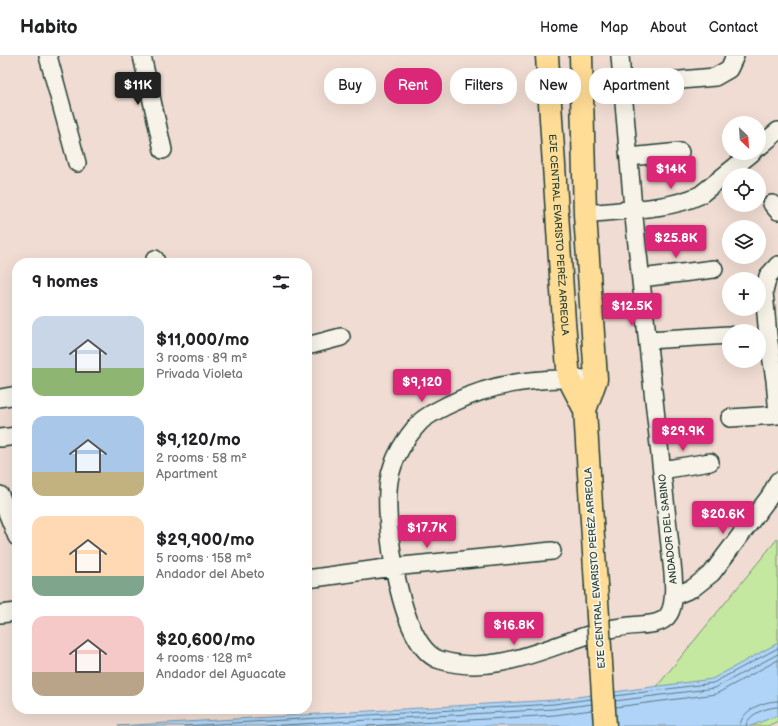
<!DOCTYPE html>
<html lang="en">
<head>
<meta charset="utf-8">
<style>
	body { margin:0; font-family:"Balsamiq Sans",sans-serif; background:#f2f2f2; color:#202124; height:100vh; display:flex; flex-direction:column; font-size:15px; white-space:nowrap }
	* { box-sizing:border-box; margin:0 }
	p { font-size:13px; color:#757577 }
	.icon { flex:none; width:22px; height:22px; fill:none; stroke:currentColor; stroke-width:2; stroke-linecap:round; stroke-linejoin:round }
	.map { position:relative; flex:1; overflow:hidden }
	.drawer { position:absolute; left:12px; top:202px; width:300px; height:456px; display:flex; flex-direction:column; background:#fff; border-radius:16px; box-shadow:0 4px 16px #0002 }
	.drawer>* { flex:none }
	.guide { position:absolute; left:324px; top:12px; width:380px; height:36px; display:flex; gap:8px }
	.needle { width:26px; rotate:155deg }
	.fabs { position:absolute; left:722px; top:60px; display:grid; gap:8px }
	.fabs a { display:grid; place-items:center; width:44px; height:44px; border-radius:50%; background:#fff; box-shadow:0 4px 16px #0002; font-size:20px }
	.price { position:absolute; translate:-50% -34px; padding:0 9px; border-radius:4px; background:#db2777; color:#fff; font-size:13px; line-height:26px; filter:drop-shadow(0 1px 2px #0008) }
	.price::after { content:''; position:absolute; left:50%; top:24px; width:12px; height:9px; margin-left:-6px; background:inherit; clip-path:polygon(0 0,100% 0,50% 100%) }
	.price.selected { background:#222; color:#fff }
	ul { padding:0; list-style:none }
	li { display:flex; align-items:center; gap:12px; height:100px; padding:0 20px }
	li span { display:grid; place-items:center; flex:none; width:112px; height:80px; border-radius:12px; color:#555 }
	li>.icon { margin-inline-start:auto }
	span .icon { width:48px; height:48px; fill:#fffc; stroke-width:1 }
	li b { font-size:17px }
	h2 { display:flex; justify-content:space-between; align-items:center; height:48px; padding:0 20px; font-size:17px }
	.tag { padding:0 14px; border-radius:16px; background:#fff; box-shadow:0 4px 16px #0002; font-size:14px; line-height:36px }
	.tag.selected { background:#db2777; color:#fff }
	header { display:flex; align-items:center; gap:24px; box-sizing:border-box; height:56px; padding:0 20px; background:#fff; border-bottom:1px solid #e0e0e0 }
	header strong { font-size:19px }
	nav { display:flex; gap:22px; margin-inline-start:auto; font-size:14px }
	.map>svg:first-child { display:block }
	.green { fill:#c5e8a1; stroke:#72926a }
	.water { fill:#b0d4f8; stroke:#7698aa }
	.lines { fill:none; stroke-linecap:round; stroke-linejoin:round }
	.shore { stroke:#597982; stroke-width:1 }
	.minor-casing { stroke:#1f3d34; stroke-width:20 }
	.major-casing { stroke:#1f3d34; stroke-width:25 }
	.minor { stroke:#f7f3e8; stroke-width:17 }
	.major { stroke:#ffdd96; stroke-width:22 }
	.major-bridge-casing { stroke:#1f3d34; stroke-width:25; stroke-linecap:butt }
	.major-bridge { stroke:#ffdd96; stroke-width:22 }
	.labels { text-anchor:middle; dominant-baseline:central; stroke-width:3.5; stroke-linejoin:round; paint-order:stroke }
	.street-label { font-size:10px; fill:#1f3d34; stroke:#f7f3e8 }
</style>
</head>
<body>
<header>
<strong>Habito</strong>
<nav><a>Home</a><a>Map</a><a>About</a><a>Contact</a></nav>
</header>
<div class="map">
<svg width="778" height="670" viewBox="0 0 778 670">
	<rect width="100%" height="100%" fill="#f0dcd2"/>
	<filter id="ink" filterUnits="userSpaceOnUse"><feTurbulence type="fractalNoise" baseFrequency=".025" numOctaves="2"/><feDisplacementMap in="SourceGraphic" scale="8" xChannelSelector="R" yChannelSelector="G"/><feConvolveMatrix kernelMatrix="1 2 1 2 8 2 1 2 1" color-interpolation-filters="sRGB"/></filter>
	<g filter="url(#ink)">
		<path class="green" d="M778,482V665L768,670H646L645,645Z"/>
		<path class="water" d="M778,587V659L751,670H118L554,644L712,623Z"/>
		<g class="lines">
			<path class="shore" d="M615,640L713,627L778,592
				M615,645L715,632L778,598
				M616,651L716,638L778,604
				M184,670L554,648L591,643
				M267,670L554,653L592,648
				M367,670L555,659L592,654
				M740,670C741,654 764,645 778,645
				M746,670C747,658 768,651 778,651"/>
			<g class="minor-casing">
				<path id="minor" d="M48,0L77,107
					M142,0L163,94
					M624,29L715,21L729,13L735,0
					M759,91L778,75
					M629,101L680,96
					M772,148L778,155
					M585,158C621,154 669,154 700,139L752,97
					M155,203L156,207
					M778,209L768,220L764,236L768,280L775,324L778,358
					M641,222L714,213
					M648,284L729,279
					M307,290L341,281
					M596,323C542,322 499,324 450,348C440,353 429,358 421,365C406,381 392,403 389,425C383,463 399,592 440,604C500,622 553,586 610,573C656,563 678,581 673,517L633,152L620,0
					M0,342L17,339
					M730,362L778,359
					M0,382L17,380
					M662,414L710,406
					M0,439L17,481
					M307,523L393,511L552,495
					M674,540L693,532L712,517L770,440L778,425
					M0,558L17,556"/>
			</g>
			<g class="major-casing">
				<g id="major">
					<path id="s1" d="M547,0L564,266L569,323L585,354L596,529"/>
					<path d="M581,0L585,158L596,323L585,354"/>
				</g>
			</g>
			<use href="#minor" class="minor"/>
			<use href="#major" class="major"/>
			<g class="major-bridge-casing">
				<path id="major-bridge" d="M596,529L605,670"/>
			</g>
			<use href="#major-bridge" class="major-bridge"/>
		</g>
	</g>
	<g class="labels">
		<g class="street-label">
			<text stroke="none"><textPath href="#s1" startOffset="179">EJE CENTRAL EVARISTO PERÉZ ARREOLA</textPath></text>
			<text transform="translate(668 473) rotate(-96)">ANDADOR DEL SABINO</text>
			<text transform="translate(595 512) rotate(-94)">EJE CENTRAL EVARISTO PERÉZ ARREOLA</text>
		</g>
	</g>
</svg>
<div class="fabs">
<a><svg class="needle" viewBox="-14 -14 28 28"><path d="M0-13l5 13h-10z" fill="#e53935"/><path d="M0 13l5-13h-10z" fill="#757577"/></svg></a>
<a><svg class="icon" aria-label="locate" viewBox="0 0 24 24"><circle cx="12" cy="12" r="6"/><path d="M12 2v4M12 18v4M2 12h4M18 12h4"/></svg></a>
<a><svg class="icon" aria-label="layers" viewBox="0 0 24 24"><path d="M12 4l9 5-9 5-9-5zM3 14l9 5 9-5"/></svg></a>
<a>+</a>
<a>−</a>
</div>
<b class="price selected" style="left:138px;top:50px">$11K</b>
<b class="price" style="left:671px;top:134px">$14K</b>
<b class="price" style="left:676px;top:203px">$25.8K</b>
<b class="price" style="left:632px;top:271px">$12.5K</b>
<b class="price" style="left:422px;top:347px">$9,120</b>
<b class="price" style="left:683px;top:396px">$29.9K</b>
<b class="price" style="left:723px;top:479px">$20.6K</b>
<b class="price" style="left:427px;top:493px">$17.7K</b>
<b class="price" style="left:514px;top:590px">$16.8K</b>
<div class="guide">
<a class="tag">Buy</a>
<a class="tag selected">Rent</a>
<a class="tag">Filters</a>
<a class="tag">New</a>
<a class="tag">Apartment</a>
</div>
<section class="drawer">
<h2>9 homes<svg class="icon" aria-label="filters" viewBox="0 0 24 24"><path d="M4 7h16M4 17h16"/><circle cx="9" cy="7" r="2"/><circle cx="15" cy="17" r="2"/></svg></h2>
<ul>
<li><span style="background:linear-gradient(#c9d6e8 65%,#8fb573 0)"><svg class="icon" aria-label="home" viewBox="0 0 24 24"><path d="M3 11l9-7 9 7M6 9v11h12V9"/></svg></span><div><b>$11,000/mo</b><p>3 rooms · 89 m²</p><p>Privada Violeta</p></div></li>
<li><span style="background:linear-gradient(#a9c7e8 70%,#c2b280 0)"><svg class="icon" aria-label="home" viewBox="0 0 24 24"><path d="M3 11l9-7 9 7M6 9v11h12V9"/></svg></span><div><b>$9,120/mo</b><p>2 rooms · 58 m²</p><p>Apartment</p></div></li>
<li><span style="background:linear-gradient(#ffd9b3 75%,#7fa58c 0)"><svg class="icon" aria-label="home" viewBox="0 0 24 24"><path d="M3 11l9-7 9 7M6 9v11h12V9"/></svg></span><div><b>$29,900/mo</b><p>5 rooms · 158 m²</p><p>Andador del Abeto</p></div></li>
<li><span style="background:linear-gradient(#f6c9c9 70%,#b9a48a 0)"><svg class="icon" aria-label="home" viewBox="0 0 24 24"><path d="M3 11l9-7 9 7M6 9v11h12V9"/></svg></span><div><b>$20,600/mo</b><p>4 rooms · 128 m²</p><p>Andador del Aguacate</p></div></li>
</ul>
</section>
</div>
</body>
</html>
